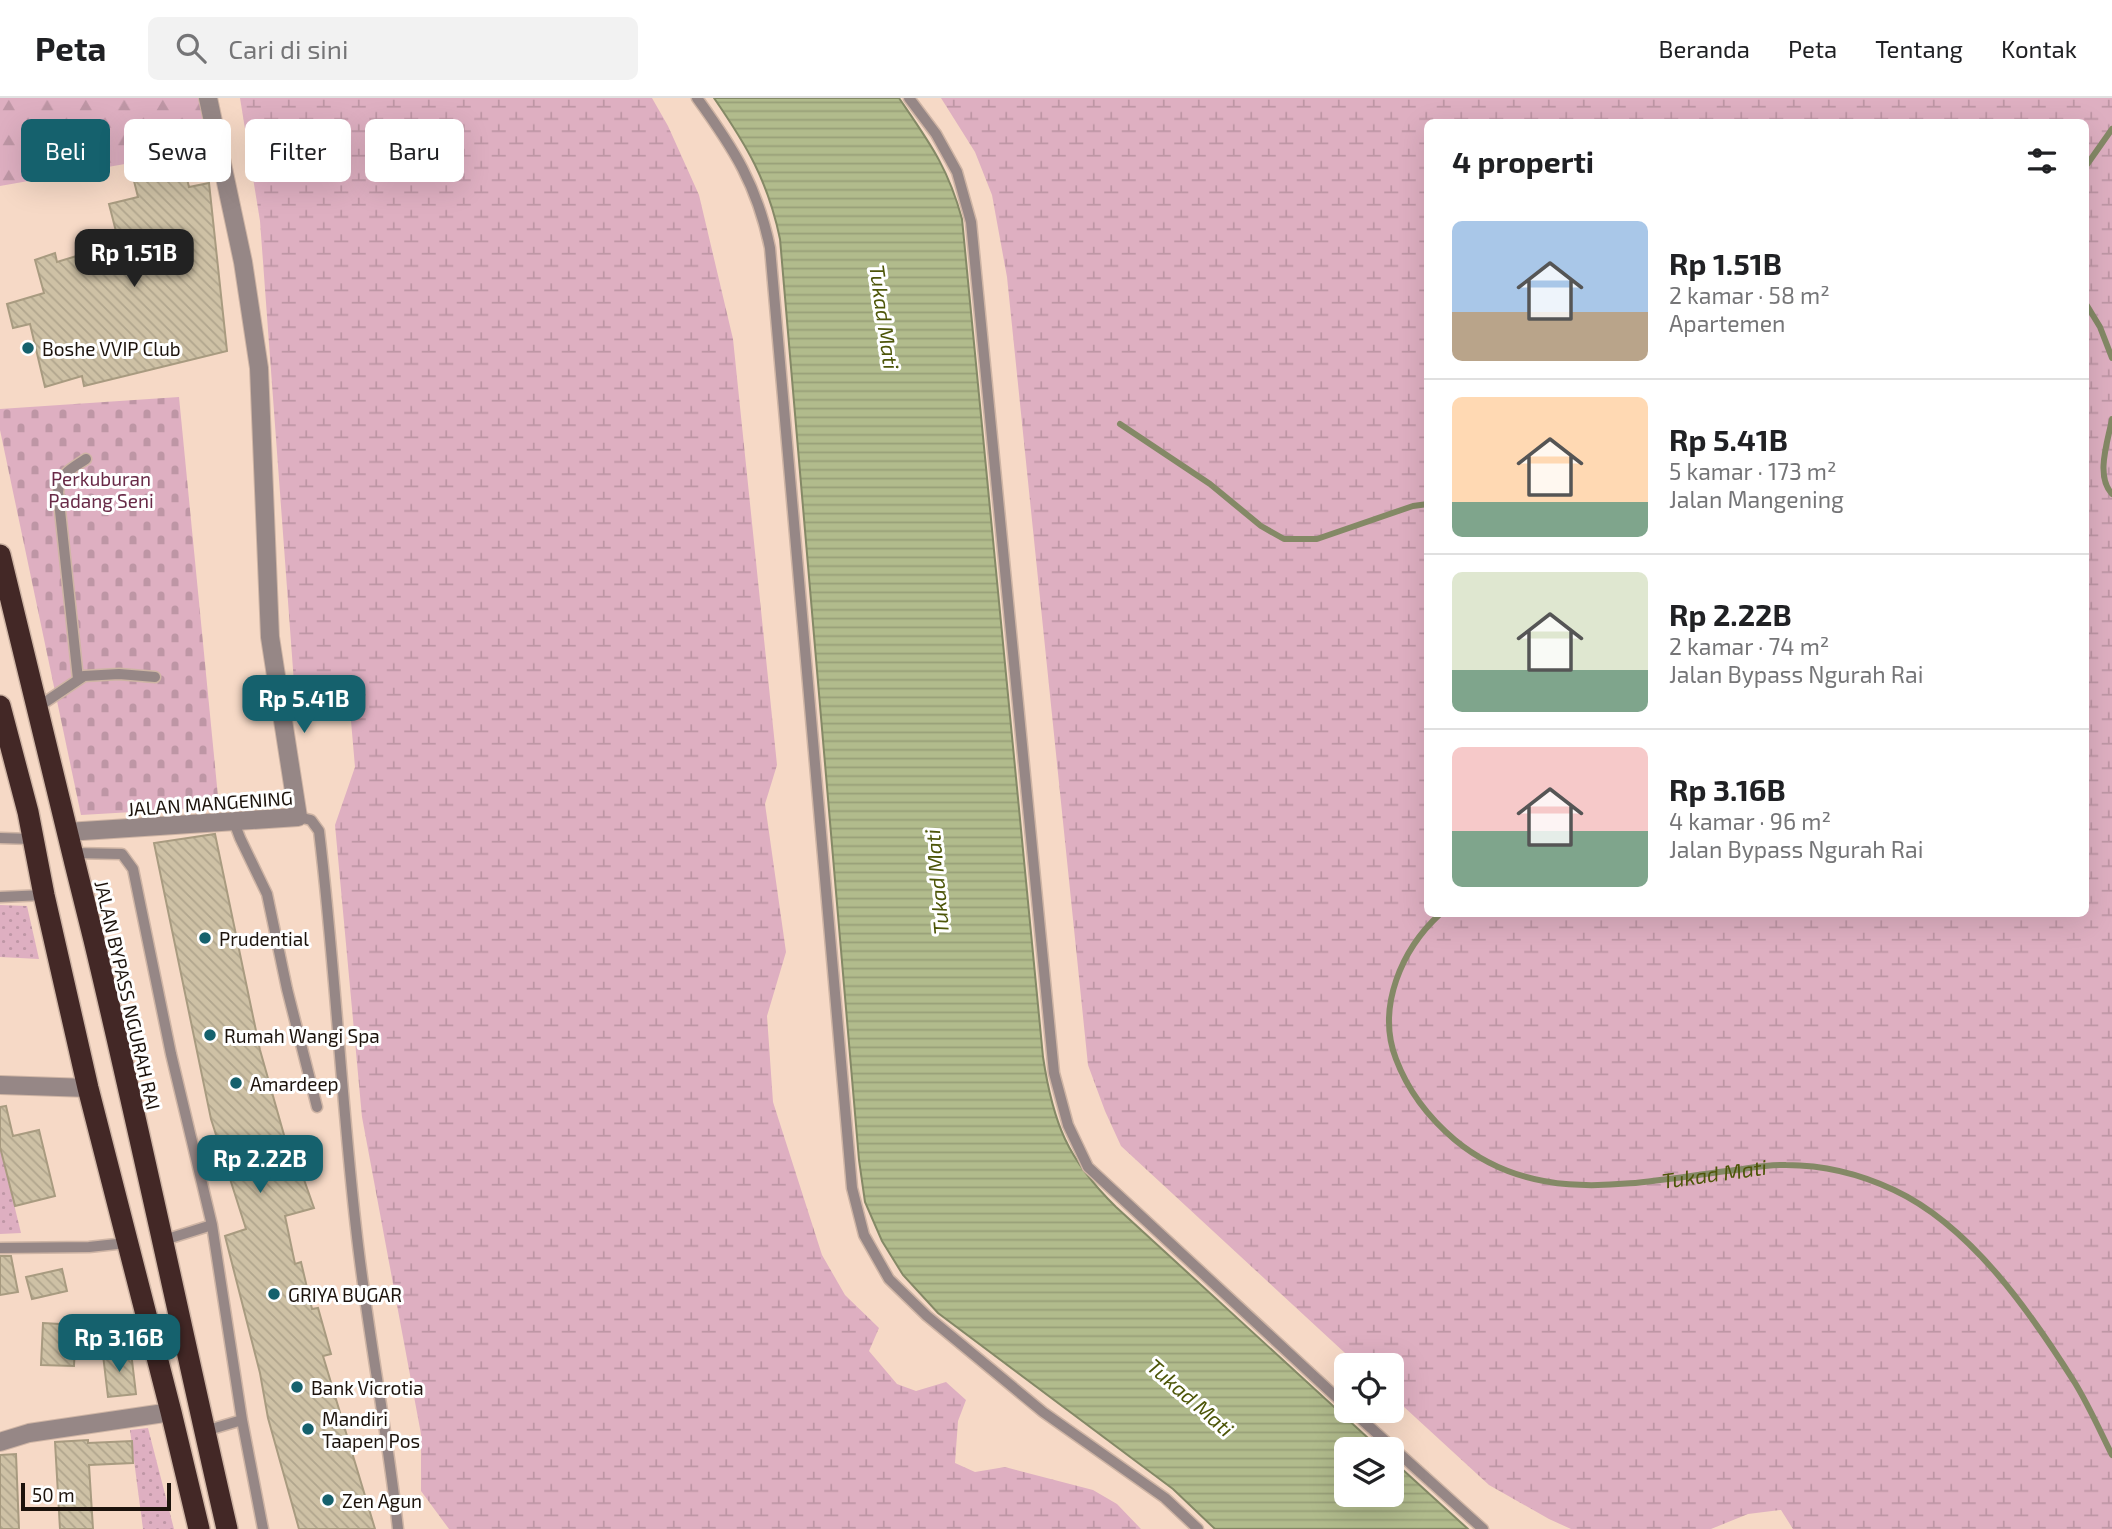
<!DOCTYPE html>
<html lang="id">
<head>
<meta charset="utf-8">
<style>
	body { margin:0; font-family:"Exo 2",sans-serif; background:#f2f2f2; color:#202124; height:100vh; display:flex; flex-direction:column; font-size:26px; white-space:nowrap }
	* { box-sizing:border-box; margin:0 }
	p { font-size:23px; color:#757577 }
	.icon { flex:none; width:38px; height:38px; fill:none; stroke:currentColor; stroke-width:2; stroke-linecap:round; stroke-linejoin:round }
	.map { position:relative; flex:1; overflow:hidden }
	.sheet { position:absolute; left:1424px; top:21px; width:665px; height:798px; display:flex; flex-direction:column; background:#fff; border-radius:10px; box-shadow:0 7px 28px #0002 }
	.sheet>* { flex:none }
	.banner { position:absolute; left:21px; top:21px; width:665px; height:63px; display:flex; gap:14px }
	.fabs { position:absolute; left:1334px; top:1255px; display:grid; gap:14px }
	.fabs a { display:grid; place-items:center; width:70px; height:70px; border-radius:10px; background:#fff; box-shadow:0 7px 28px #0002; font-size:35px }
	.scale { position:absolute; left:21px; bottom:18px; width:150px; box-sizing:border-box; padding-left:7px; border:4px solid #1c130c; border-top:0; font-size:19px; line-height:24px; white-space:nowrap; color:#1c130c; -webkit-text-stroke:5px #fff; paint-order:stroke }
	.price { position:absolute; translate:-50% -60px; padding:0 16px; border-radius:14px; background:#15616d; color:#fff; font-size:23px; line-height:46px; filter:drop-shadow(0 2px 4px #0008) }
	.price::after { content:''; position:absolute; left:50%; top:42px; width:21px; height:16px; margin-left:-10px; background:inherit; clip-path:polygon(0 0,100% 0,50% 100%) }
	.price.current { background:#222; color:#fff }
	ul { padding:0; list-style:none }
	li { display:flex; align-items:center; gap:21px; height:175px; padding:0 28px }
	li+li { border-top:2px solid #e0e0e0 }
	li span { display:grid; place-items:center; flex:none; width:196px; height:140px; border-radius:10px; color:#555 }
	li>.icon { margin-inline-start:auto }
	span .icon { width:84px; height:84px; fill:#fffc; stroke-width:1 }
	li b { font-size:30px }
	h2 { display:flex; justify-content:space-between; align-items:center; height:84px; padding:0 28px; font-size:30px }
	.pill { padding:0 24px; border-radius:10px; background:#fff; box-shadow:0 7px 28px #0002; font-size:24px; line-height:63px }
	.pill.current { background:#15616d; color:#fff }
	header { display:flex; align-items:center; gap:42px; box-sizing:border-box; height:98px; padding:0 35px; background:#fff; border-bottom:2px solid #e0e0e0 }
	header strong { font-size:33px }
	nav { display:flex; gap:38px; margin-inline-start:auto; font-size:24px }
	.search { width:490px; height:63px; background:#f2f2f2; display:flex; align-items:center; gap:18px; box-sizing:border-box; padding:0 24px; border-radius:10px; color:#757577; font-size:26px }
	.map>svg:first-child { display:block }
	.green { fill:url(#green-dots) }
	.forest { fill:url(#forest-firs) }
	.wetland { fill:url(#wetland-marsh); fill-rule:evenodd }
	.cemetery { fill:url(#cemetery-stones) }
	.water { fill:url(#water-rules); stroke:#848966; stroke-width:2 }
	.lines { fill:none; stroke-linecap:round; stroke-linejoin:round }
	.stream { stroke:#848966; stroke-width:6 }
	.building { fill:url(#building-back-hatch); stroke:#a89b80; stroke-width:2 }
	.lane-casing { stroke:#cfb5a5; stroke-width:13 }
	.street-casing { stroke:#cfb5a5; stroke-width:20 }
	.highway-casing { stroke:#cfb5a5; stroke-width:24 }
	.lane { stroke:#968786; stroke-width:10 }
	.street { stroke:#968786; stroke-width:18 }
	.highway { stroke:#432826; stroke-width:21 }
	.poi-dot { fill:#15616d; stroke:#fff; stroke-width:2.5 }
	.labels { text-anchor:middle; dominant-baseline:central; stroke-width:6; stroke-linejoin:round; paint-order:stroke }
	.poi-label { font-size:19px; fill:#1c130c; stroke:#fff; text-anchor:start }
	.park-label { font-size:19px; fill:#682a47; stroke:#fff }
	.street-label { font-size:19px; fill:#1c130c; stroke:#fff }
	.water-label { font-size:21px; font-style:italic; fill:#4d5609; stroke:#fff }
</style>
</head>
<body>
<header>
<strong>Peta</strong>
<div class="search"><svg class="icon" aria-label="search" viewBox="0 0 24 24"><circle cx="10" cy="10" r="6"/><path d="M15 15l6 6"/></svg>Cari di sini</div>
<nav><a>Beranda</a><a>Peta</a><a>Tentang</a><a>Kontak</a></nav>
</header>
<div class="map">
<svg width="2112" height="1431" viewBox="0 0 2112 1431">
	<defs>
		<pattern id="green-dots" width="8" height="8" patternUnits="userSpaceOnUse" patternTransform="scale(1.75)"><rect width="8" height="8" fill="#deafc1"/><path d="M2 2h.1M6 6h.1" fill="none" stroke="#be96a5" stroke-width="1.8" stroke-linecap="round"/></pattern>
		<pattern id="forest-firs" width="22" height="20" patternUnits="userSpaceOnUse" patternTransform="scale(1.75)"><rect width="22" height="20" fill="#deafc1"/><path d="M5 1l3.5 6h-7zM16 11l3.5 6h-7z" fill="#be96a5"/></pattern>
		<pattern id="wetland-marsh" width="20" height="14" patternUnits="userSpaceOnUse" patternTransform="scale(1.75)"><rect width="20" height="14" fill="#deafc1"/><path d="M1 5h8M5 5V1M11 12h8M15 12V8" fill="none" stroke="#be96a5"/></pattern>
		<pattern id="cemetery-stones" width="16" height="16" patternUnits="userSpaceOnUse" patternTransform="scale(1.75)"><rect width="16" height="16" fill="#deafc1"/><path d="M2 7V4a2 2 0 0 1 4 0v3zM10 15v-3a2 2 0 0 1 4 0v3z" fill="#be96a5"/></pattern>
		<pattern id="water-rules" width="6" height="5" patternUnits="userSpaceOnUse" patternTransform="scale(1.75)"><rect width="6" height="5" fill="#b1bb8c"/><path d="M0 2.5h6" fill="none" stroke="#98a078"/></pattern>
		<pattern id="building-back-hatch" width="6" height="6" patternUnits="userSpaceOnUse" patternTransform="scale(1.75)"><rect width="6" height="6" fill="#cec1a5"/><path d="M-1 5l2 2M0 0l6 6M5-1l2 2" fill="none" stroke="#b0a58d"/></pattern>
	</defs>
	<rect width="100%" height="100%" fill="#f6d9c6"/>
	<path class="green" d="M0,807L27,808L39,861L0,859Z
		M0,1049L21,1135L0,1136Z
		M148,1330L174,1431H143L130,1332Z"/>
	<path class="forest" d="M0,0H199L210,51L0,88Z"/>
	<path class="wetland" d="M240,0H652L668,28L699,97L733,241L777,667L765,706L786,854L767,918L773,1004L822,1157L845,1197L879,1230L869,1253L897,1286L916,1293L946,1284L966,1302L958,1323L955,1365L975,1374L1005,1369L1093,1392L1117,1406L1141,1431H449L421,1393V1336L362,1019L335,727L355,669L351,623L294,585L260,123Z
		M941,0H2112V1431H1793L1781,1412L1748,1416L1711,1431H1571L1549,1421L1489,1387L1391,1297V1267H1358L1121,1048L1105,1013L1088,967L1007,179L992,97L975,54ZM1428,24H2086V816H1428Z"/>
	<path class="cemetery" d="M179,299L219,709L81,717L0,332V311Z"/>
	<path class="water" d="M714,0H899C929,44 948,69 962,121L1043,959C1053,1025 1067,1061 1116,1109L1380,1351H1346V1396H1391V1361L1468,1431H1215L1173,1391L938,1215L903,1177L882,1143L865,1104L859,1062L780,141C768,83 747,48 714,0Z"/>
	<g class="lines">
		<g class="stream">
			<path d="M2086,68L2112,31"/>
			<path d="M2086,206L2100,229L2112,260"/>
			<path d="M2112,321C2108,343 2095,378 2112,396"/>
			<path d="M1120,326L1210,386L1261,428L1284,441H1317L1413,408L1428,406"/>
			<path id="s1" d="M1440,816C1402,851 1376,909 1396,961C1408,993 1429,1020 1455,1042C1536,1109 1631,1085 1727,1073C1746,1071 1766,1066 1786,1067C1824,1067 1860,1076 1894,1092C1971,1128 2031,1215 2075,1285C2089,1308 2100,1333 2112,1357"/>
		</g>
	</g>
	<path class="building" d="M182,61L189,89L209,85L227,253L84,288L82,278L45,289L30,226L13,230L7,206L44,195L35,162L55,155L57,164L83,156L85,166L122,157L109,106L138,99L131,71Z
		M215,736L260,952L286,1044L290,1042L314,1110L285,1118L295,1166L301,1164L312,1211L318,1210L331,1256L323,1258L375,1431H299L268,1320L260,1275L225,1138L246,1131L211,1021L154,745Z
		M6,1008L13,1038L39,1032L55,1098L15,1108L0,1049V1009Z
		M0,1158H11L18,1194L0,1197Z
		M62,1171L67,1193L32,1201L26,1179Z
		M43,1225L76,1227L74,1268L41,1267Z
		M131,1254L136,1296L108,1299L103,1257Z
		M88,1342V1345L132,1343L133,1365L89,1367L93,1431H60L55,1344Z
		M16,1356L19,1431H0V1357Z"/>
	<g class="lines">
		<g class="lane-casing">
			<path id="lane" d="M697,0C734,51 757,87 770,150L852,1090L864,1137L889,1181L927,1218L1043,1314L1165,1400L1198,1431
				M909,0L936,36L957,74L971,124L1054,975L1068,1027L1088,1069L1346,1308
				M78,581L58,394C60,375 71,371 86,361
				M35,611L84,578L119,576L155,579
				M298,719L311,722L319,733C335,865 341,998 356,1130C367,1231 387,1330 398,1431
				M234,724L240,740L267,796L287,891L317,1009
				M0,740L32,741
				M73,755L122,756L133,771L171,956L212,1127L242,1322L263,1431
				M0,799L44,797
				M161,1143L212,1127
				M0,1150L89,1149L126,1145
				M1351,1312L1483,1431
				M205,1333L242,1322"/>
		</g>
		<g class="street-casing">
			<path id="street" d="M67,734L298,719L270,539L259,270L243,164L208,0
				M0,987L88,990
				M0,1344L29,1335L171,1314"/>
		</g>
		<g class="highway-casing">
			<path id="highway" d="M0,457C31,586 62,714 94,842C141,1038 182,1235 227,1431
				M0,608L28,714L44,797L88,990L171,1314L199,1431"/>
		</g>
		<use href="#lane" class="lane"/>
		<use href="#street" class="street"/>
		<use href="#highway" class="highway"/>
	</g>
	<g class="poi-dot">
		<circle cx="28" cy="250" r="7"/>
		<circle cx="205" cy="840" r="7"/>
		<circle cx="210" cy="937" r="7"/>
		<circle cx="236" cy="985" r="7"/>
		<circle cx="274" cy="1196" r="7"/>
		<circle cx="297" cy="1289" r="7"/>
		<circle cx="308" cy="1331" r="7"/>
		<circle cx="328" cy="1402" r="7"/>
	</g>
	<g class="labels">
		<g class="poi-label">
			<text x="42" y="250">Boshe VVIP Club</text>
			<text x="219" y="840">Prudential</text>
			<text x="224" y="937">Rumah Wangi Spa</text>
			<text x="250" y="985">Amardeep</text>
			<text x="288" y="1196">GRIYA BUGAR</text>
			<text x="311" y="1289">Bank Vicrotia</text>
			<text x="322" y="1320">Mandiri<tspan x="322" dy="22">Taapen Pos</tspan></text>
			<text x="342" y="1402">Zen Agun</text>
		</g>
		<g class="park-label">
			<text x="101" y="380">Perkuburan<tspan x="101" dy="22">Padang Seni</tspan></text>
		</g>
		<g class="street-label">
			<text transform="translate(210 705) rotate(-4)">JALAN MANGENING</text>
			<text transform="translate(128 897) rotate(77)">JALAN BYPASS NGURAH RAI</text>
		</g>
		<g class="water-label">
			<text transform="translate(885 219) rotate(82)">Tukad Mati</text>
			<text transform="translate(936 784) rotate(-95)">Tukad Mati</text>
			<text stroke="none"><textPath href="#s1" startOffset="532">Tukad Mati</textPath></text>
			<text transform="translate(1191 1299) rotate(41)">Tukad Mati</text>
		</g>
	</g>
</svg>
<div class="fabs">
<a><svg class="icon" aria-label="locate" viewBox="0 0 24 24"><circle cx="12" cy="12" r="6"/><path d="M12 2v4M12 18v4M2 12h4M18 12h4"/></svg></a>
<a><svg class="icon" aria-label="layers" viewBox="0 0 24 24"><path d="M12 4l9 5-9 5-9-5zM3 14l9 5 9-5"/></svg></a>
</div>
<div class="scale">50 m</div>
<b class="price current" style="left:134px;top:191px">Rp 1.51B</b>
<b class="price" style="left:304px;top:637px">Rp 5.41B</b>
<b class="price" style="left:260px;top:1097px">Rp 2.22B</b>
<b class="price" style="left:119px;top:1276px">Rp 3.16B</b>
<div class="banner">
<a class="pill current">Beli</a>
<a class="pill">Sewa</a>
<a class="pill">Filter</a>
<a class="pill">Baru</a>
</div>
<section class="sheet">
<h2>4 properti<svg class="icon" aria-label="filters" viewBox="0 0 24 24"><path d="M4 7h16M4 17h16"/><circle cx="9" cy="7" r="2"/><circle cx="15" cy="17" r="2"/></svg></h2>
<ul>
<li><span style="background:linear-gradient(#a9c7e8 65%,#b9a48a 0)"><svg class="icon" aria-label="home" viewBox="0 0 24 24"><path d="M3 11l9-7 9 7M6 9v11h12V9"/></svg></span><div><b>Rp 1.51B</b><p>2 kamar · 58 m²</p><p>Apartemen</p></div></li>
<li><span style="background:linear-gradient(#ffd9b3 75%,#7fa58c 0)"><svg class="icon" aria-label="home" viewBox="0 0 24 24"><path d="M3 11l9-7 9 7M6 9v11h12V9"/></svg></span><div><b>Rp 5.41B</b><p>5 kamar · 173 m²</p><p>Jalan Mangening</p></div></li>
<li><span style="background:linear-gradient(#dfe7d0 70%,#7fa58c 0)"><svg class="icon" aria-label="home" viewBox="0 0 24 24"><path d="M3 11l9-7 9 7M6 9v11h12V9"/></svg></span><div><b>Rp 2.22B</b><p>2 kamar · 74 m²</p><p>Jalan Bypass Ngurah Rai</p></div></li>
<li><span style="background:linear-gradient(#f6c9c9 60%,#7fa58c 0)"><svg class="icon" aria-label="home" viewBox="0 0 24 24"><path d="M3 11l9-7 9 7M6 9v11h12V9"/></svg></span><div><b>Rp 3.16B</b><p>4 kamar · 96 m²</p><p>Jalan Bypass Ngurah Rai</p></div></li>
</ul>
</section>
</div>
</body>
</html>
